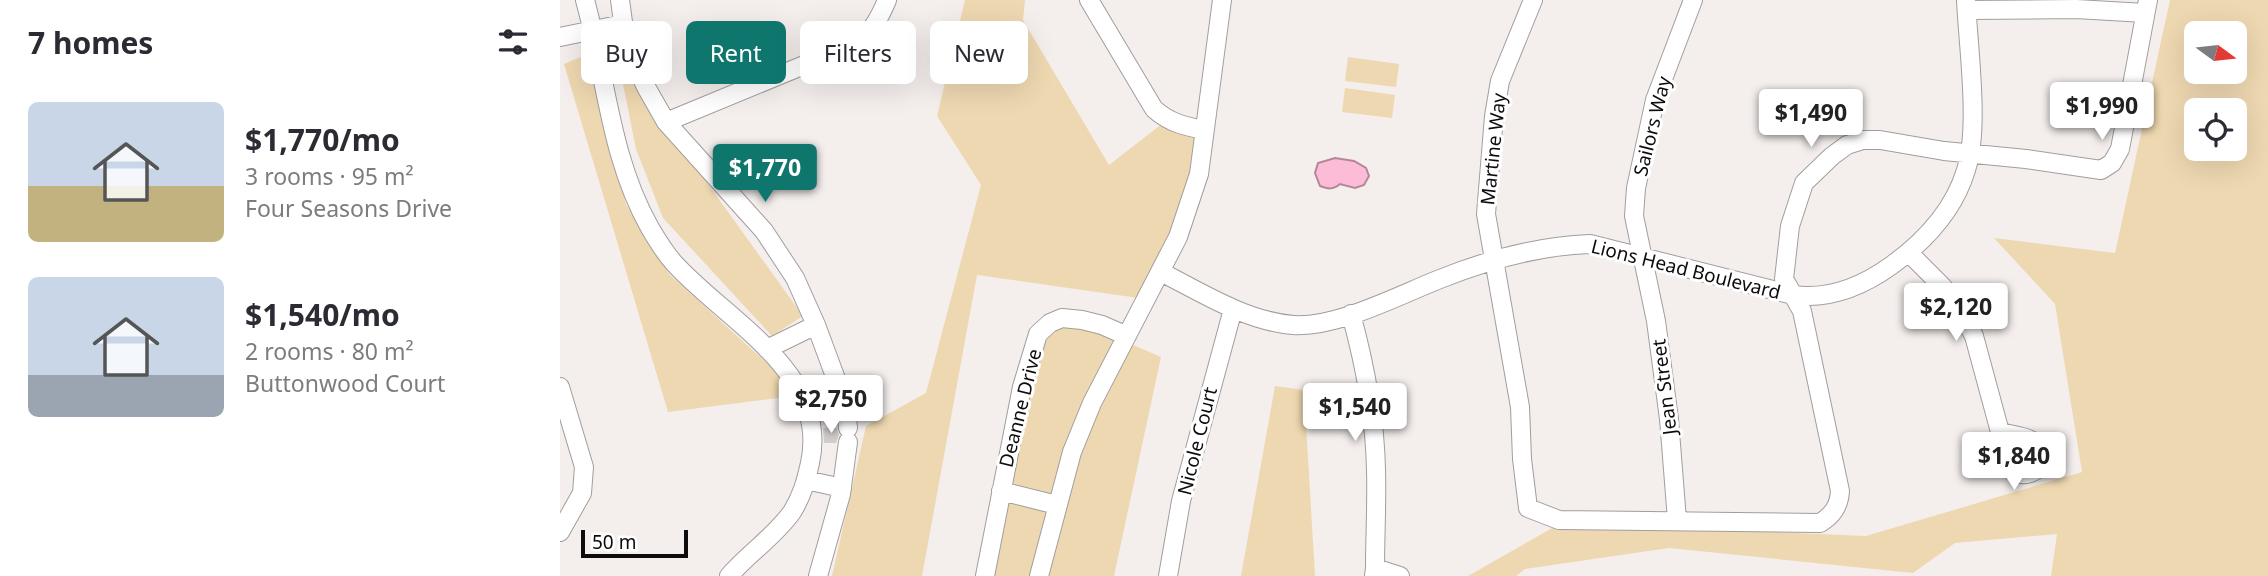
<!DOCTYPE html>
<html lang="en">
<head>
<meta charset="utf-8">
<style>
	body { margin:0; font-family:"Noto Sans",sans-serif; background:#f7f7f7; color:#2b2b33; height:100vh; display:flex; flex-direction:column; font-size:26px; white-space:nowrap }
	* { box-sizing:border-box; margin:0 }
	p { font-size:23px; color:#7c7c81 }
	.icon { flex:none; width:38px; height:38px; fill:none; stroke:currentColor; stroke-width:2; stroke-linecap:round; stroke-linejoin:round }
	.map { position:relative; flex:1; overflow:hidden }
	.drawer { display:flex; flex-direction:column; background:#fff; width:560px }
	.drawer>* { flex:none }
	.guide { position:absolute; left:21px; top:21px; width:665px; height:63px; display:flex; gap:14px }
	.needle { width:46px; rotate:105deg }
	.tools { position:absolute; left:1624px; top:21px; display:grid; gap:14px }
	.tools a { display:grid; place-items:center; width:63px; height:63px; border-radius:10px; background:#fff; box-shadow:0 7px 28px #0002; font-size:35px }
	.scale { position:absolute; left:21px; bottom:18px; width:107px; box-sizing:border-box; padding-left:7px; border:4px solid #0d0b0b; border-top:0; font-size:19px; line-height:24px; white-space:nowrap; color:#0d0b0b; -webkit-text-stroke:5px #fff; paint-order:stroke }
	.price { position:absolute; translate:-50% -60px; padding:0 16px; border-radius:7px; background:#fff; color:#222; font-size:23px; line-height:46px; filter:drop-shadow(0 2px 4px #0008) }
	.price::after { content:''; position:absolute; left:50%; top:42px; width:21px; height:16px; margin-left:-10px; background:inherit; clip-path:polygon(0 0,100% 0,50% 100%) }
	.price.selected { background:#0f766e; color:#fff }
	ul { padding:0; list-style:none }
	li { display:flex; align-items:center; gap:21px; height:175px; padding:0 28px }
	li span { display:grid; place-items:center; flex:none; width:196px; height:140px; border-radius:10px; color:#555 }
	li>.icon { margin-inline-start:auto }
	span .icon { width:84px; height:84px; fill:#fffc; stroke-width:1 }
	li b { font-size:30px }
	h2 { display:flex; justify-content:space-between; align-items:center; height:84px; padding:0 28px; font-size:30px }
	.chip { padding:0 24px; border-radius:10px; background:#fff; box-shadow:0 7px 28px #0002; font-size:24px; line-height:63px }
	.chip.selected { background:#0f766e; color:#fff }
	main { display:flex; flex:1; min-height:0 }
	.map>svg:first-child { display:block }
	.green { fill:#eed8b1; fill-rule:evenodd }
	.water { fill:#fcbbd7; stroke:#b4869a; stroke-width:2 }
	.building { fill:#d3cece }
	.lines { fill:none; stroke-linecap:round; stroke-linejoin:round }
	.street-casing { stroke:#a29d9c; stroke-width:20 }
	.street { stroke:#fff; stroke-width:18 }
	.labels { text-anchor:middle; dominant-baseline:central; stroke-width:6; stroke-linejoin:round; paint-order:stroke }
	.street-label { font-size:19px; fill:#0d0b0b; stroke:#fff }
</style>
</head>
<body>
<main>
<section class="drawer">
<h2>7 homes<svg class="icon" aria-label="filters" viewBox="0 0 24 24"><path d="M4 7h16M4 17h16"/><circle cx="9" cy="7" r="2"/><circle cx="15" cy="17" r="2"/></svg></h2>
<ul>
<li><span style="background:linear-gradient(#c9d6e8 60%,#c2b280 0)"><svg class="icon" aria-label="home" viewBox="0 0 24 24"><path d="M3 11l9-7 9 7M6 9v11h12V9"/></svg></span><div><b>$1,770/mo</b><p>3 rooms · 95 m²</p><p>Four Seasons Drive</p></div></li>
<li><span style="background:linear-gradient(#c9d6e8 70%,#9aa5b1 0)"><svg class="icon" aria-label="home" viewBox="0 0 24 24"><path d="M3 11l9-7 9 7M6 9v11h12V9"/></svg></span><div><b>$1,540/mo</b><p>2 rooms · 80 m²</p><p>Buttonwood Court</p></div></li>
</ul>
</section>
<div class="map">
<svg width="1708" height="576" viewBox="0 0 1708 576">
	<rect width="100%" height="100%" fill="#f4efed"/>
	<path class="green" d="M405,0H465L463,20L549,165L607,120L644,132L603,266L585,299L417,275L362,576H272L306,426L366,393L421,185L377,116Z
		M1610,0H1708V576H1491L1497,534L1395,543L1353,573L1109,548L965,569L956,576H908L1001,523L1306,536L1522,472L1495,304L1434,238L1555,253ZM1636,33H1675V72H1636ZM1636,110H1675V149H1636Z
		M28,54L66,204L109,274L242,395L108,412L4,64Z
		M788,57L839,64L836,87L785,81Z
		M65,69L243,316L212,336L103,218L76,149L62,79Z
		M785,88L835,95L832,118L782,112Z
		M509,317L601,357L554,576H431L472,347Z
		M715,386L744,390L755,576H681Z"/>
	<path class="water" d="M775,158L794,161L806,168L809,176L804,185L795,188L780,184C773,190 768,189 760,186L755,173L758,163Z"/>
	<path class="building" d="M263,428H277L279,435L276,443H264Z"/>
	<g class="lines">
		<g class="street-casing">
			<path id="street" d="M25,0C46,76 50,158 90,228C97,240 105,253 114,263C165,320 270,372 250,463C246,481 242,496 232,512C215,536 188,554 169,576
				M60,0L66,44L86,87L106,122L204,231L235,278L256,325L286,406L288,428
				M529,0L594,109C610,123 624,126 644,130
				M973,0L940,81L934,116L926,214L960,407L962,459L968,508L999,520L1260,523C1273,515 1279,506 1280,491L1242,311L1224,279L1230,226L1244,183L1272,156L1287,145L1303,140H1320L1384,151L1466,159L1541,170L1552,163L1560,149L1588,0
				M1407,10L1516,9L1585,13
				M0,37L63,24
				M106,122L295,44C312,32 319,19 327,0
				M1349,253L1382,286L1400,310L1414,336L1440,432
				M601,272C642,293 686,321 733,325C777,328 839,295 880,279C927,260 979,246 1030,244L1233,295C1269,300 1303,286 1332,265C1365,241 1394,210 1406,170C1420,128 1408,46 1406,0
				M791,314C805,365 815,417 816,470C817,503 815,536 815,568
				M207,349L256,325
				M0,387L24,467L22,493L0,532
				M1440,432C1452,435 1467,436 1477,444C1502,464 1453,495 1442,454C1440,448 1441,440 1440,432Z
				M246,480L282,488
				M441,491L497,505
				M1117,520L1109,419L1096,321L1074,216L1076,188L1095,100L1133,0
				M258,576L281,494L288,442
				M425,576L462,387L478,334L490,323L502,318L522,320L542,325L567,336
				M479,576L512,452L532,403L618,237L639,174L662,0
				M608,576L621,501L673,309
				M814,576L815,568L840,576"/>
		</g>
		<use href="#street" class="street"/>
	</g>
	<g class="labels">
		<g class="street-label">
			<text transform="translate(1092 126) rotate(-76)">Sailors Way</text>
			<text transform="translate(933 149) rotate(-84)">Martine Way</text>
			<text transform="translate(1126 269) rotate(14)">Lions Head Boulevard</text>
			<text transform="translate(1104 387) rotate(-97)">Jean Street</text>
			<text transform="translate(460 408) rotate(-76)">Deanne Drive</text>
			<text transform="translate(637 441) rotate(-76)">Nicole Court</text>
		</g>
	</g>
</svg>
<div class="tools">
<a><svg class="needle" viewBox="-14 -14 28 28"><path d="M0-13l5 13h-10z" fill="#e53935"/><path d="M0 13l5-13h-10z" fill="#7c7c81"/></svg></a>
<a><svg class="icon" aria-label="locate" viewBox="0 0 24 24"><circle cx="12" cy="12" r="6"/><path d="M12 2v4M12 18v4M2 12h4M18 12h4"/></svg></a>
</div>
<div class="scale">50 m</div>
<b class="price" style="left:1542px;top:142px">$1,990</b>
<b class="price" style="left:1251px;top:149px">$1,490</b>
<b class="price selected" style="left:205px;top:204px">$1,770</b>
<b class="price" style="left:1396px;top:343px">$2,120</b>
<b class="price" style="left:271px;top:435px">$2,750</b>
<b class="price" style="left:795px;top:443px">$1,540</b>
<b class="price" style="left:1454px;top:492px">$1,840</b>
<div class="guide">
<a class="chip">Buy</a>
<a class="chip selected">Rent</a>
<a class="chip">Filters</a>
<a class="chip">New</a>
</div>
</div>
</main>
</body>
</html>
